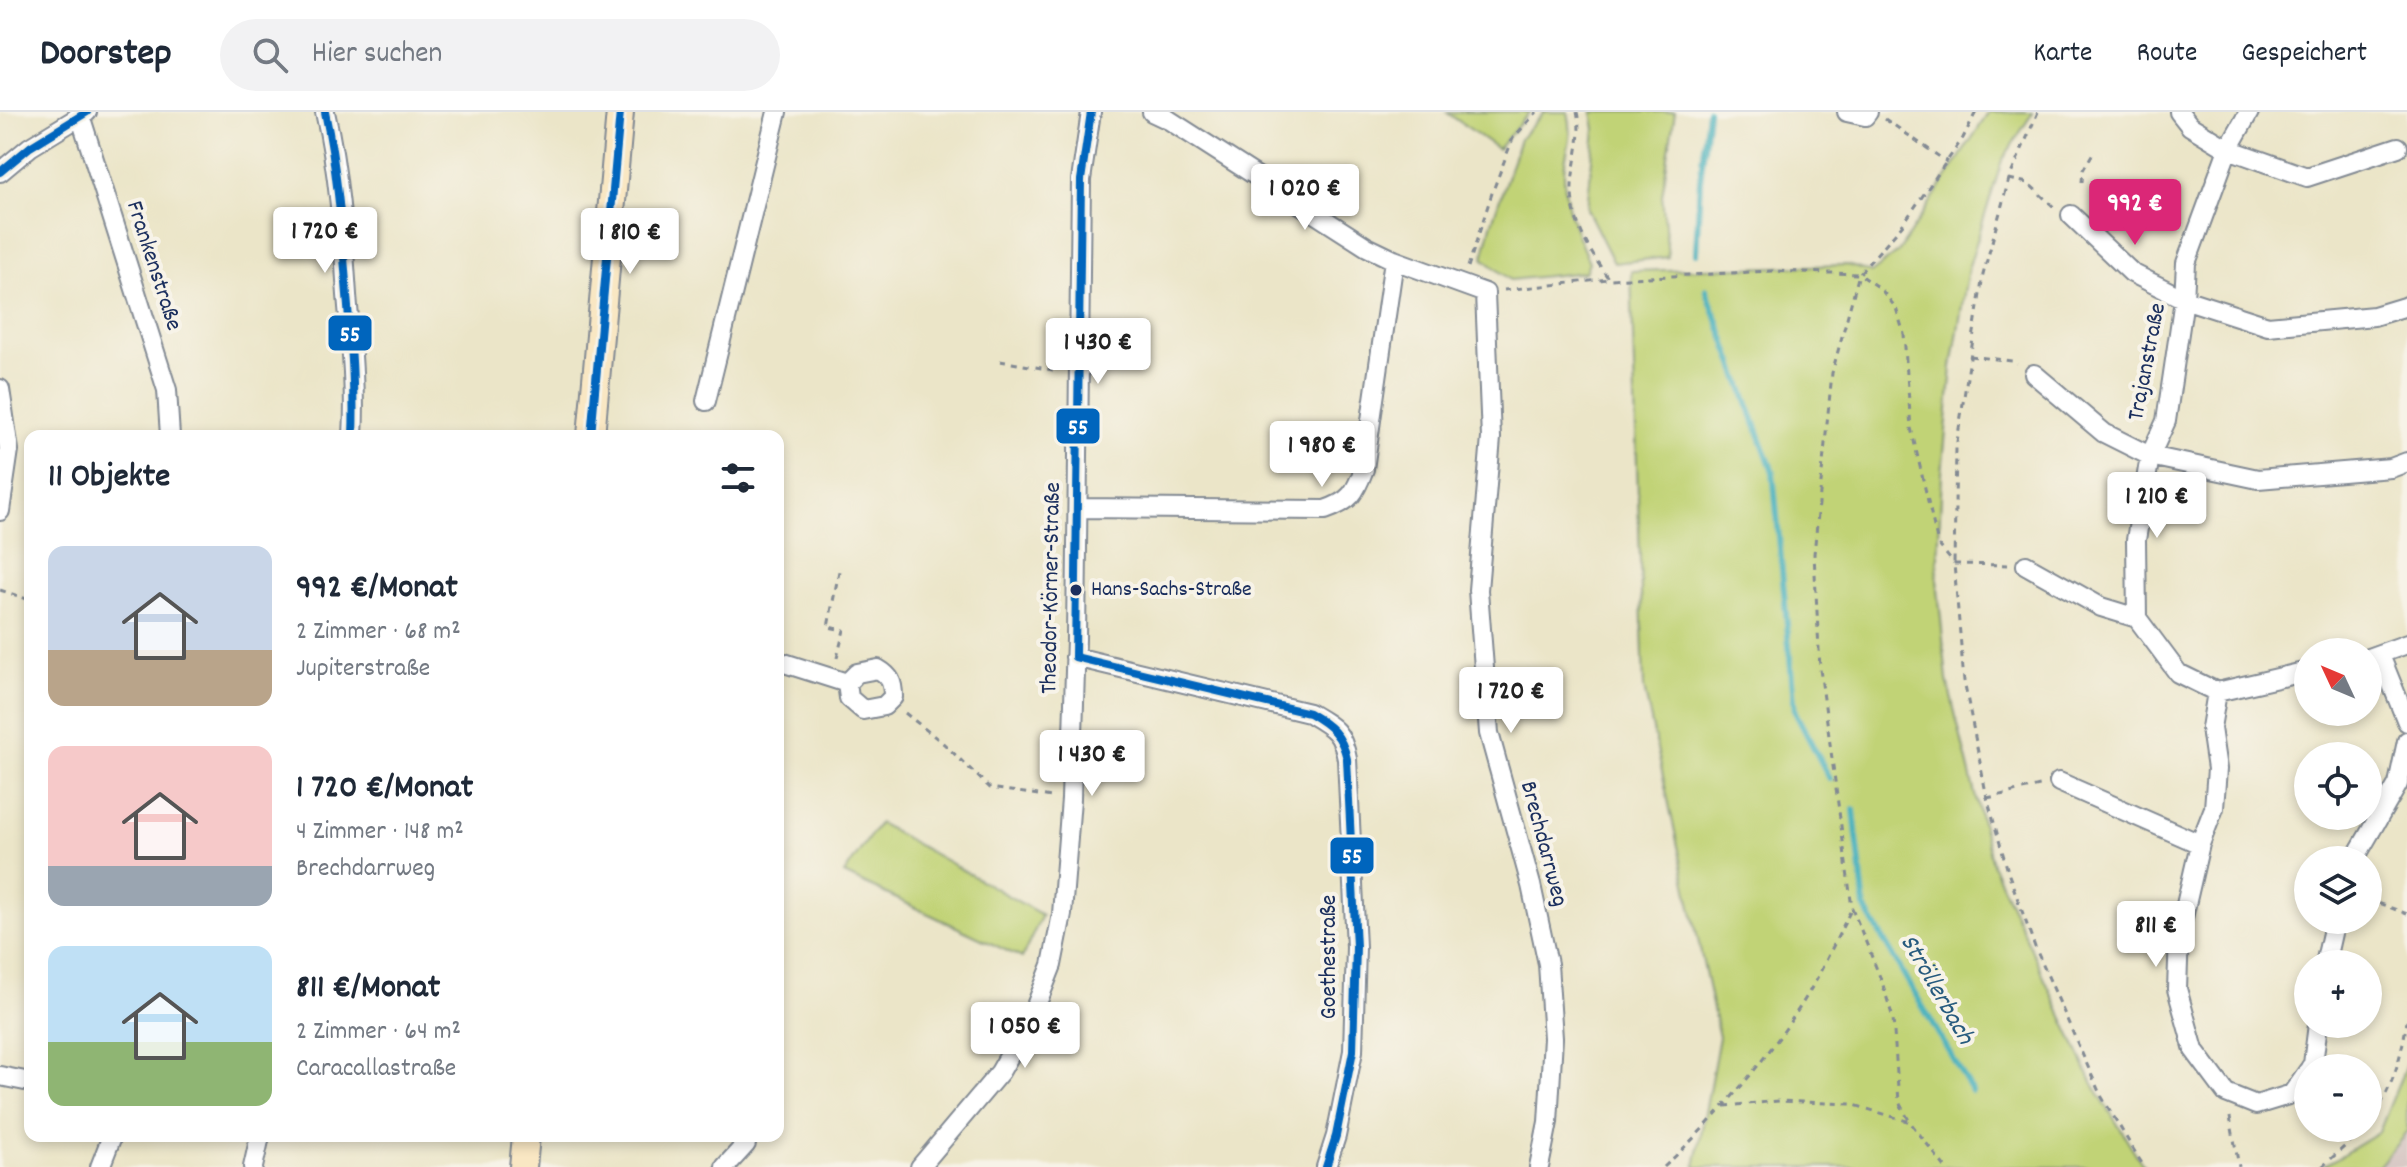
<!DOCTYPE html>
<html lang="de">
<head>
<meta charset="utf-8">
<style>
	body { margin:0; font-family:Dekko,sans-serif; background:#f2f2f3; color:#1f2937; height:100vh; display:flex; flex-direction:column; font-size:30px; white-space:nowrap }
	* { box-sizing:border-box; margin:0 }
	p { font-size:26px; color:#747a83 }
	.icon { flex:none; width:44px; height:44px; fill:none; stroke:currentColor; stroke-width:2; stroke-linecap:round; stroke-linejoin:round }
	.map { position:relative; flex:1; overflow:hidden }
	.drawer { position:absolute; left:24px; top:318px; width:760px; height:712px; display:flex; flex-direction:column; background:#fff; border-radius:16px; box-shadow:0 4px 12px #0003 }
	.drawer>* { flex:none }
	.needle { width:52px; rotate:314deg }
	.buttons { position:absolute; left:2294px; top:526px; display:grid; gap:16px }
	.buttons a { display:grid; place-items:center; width:88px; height:88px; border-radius:50%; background:#fff; box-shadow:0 4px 12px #0003; font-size:40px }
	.price { position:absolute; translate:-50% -68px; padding:0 18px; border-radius:8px; background:#fff; color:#222; font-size:26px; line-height:52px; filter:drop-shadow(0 2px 4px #0008) }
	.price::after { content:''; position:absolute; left:50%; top:48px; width:24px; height:18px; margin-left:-12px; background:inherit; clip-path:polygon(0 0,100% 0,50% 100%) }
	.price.selected { background:#db2777; color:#fff }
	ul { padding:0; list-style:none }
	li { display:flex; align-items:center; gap:24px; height:200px; padding:0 24px }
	li span { display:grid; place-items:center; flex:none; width:224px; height:160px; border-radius:16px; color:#555 }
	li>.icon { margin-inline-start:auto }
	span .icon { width:96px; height:96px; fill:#fffc; stroke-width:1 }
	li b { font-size:34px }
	h2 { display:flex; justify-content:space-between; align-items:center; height:96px; padding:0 24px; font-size:34px }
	header { display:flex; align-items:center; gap:48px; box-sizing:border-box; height:112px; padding:0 40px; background:#fff; border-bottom:2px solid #e0e1e3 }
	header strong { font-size:38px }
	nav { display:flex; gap:44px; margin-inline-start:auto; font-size:28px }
	.search { width:560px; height:72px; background:#f2f2f3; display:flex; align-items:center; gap:20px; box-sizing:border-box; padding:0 28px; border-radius:44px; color:#747a83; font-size:30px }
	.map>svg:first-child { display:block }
	.industrial { fill:#d1bfbd }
	.green { fill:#c1d376; stroke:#6e816a; stroke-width:2 }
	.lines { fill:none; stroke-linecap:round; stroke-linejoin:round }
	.stream { stroke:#3eadba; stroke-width:6 }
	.minor-casing { stroke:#838a93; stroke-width:22 }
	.secondary-casing { stroke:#838a93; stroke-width:30 }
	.path { stroke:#838a93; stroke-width:3; stroke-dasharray:6 6; stroke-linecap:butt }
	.minor { stroke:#fff; stroke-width:18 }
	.secondary { stroke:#f9e7c3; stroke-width:26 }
	.bus-1-casing { stroke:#f7f3e8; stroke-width:14 }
	.bus-1 { stroke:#0065bd; stroke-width:8 }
	.bus-dot { fill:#1b2f5e; stroke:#f7f3e8; stroke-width:3 }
	.labels { text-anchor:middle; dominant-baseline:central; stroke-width:8; stroke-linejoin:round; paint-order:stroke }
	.bus-label { font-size:22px; fill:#1b2f5e; stroke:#f7f3e8; text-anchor:start }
	.street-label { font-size:24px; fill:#1b2f5e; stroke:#f7f3e8 }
	.water-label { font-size:26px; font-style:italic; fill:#275b7e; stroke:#f7f3e8 }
	.line-badge { stroke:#f7f3e8; stroke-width:3 }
	.badge-label { font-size:22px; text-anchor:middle; font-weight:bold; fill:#fff }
</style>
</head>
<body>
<header>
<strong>Doorstep</strong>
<div class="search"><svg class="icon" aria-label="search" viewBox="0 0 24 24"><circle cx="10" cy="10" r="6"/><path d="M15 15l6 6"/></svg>Hier suchen</div>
<nav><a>Karte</a><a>Route</a><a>Gespeichert</a></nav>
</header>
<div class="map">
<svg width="2407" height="1055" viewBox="0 0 2407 1055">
	<rect width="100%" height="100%" fill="#f7f3e8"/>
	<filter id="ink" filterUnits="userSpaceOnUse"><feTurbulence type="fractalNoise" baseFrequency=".0125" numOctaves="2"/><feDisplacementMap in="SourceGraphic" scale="16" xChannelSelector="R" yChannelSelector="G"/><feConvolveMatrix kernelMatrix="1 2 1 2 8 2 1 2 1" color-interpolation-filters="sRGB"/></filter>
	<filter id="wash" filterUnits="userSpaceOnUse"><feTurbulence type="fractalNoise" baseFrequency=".006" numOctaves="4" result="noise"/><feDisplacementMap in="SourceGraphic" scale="32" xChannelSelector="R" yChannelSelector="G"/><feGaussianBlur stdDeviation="1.8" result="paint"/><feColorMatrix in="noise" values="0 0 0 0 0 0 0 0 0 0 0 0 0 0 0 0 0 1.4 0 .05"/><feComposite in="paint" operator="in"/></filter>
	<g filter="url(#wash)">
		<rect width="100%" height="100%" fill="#ebe5c8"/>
		<path class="industrial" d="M2407,1020V1055H2378L2387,1042Z"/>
		<path class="green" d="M1446,0H1530L1498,37Z
			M1544,0H1568C1575,31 1565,34 1564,61C1564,93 1576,122 1589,150L1585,160L1510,168L1483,146L1491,113L1520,27Z
			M1592,0H1675L1662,83L1668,145L1614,151L1587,97L1595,17Z
			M1989,0H2033L2002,49L1968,157L1952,255L1942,361L1937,467L1947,568L1992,752L2093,972L2144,1055H1695L1719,925L1644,576L1631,159L1848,153L1871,161L1898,140Z
			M879,711L1042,803L1022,846L844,762Z
			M2407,951V1020L2378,1055H2322L2379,1020Z"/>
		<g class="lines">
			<path class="stream" d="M1696,141L1700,69L1708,0
				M1706,177L1773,360L1795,600L1830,667
				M1854,698L1865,796L1972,979"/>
		</g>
	</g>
	<g filter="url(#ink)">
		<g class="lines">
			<g class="minor-casing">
				<path id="minor" d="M79,0L167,278L170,324
					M325,0C339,60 343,122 347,183C351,230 356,277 353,324
					M1152,0L1169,8L1367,135L1394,148L1485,181L1491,326L1478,478L1489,621L1531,773L1548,852L1553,926L1548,1010L1539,1055
					M1847,0L1865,4L1868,0
					M2179,0L2190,14L2228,37L2307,65L2398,35
					M2249,0L2228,37L2186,151L2184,187L2166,309L2150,344L2136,428L2137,506L2178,561L2217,580L2308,559
					M0,60L30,35L87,0
					M2071,103L2132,161L2184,187L2268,214L2374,204L2407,194
					M2034,262L2104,321L2150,344L2258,367L2391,356L2407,350
					M0,277L9,338L0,399
					M706,289L777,0
					M1078,396L1325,398C1351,389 1355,381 1364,357L1394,148
					M2026,453L2101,495L2137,506
					M2380,543L2407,610
					M1075,545L1309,601C1333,615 1342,619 1347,647L1356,835L1353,939L1336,1024L1326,1055
					M2368,546L2407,532
					M778,549L847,571
					M878,557C890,564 893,570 893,585L884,594L863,598L849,586L847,571L857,561Z
					M2217,580L2211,616L2217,657L2214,696L2200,732L2179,823L2177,877L2194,938L2226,981L2256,993L2292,982L2308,959
					M2059,670L2200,732
					M2354,748L2398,672L2407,629
					M2325,852L2335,808
					M2310,956L2313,952L2318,912
					M0,964L30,970
					M100,1055L112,1024
					M253,1055L260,1024
					M725,1055L746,1032
					M920,1055L1000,960L1032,904L1052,853L1062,802L1071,687L1076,527L1081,68L1091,0"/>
			</g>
			<g class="secondary-casing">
				<path id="secondary" d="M591,324L620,0
					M523,1055L526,1024"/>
			</g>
			<path class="path" d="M1577,0C1583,26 1573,49 1572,74C1571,110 1589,138 1608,166
				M2038,0L2009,67L1983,163L1956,336L1954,452L1964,569L1987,686L2009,763L2035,835L2100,982L2144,1055
				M1885,7L1947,50
				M2009,67L2028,71L2055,96
				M2082,70L2083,58L2093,41L2092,40
				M1468,155L1492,81L1513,26L1537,0
				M1504,178L1609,167L1772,159L1859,162L1880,176L1896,196L1904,222L1911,316L1938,432L1954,452
				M1970,244L2012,249L2017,252
				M1000,249L1059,259
				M1954,452L2010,453
				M0,478L30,488
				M837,546L844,518L828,515L840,454
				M905,601L944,632L990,676L1052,685
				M1987,686L2040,674
				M2368,787L2407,802
				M1725,994L1779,989L1851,992L1910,1010
				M2230,1005L2239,1055
				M2368,1013C2392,977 2400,951 2407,909
				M1664,1055C1716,1006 1761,955 1800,895C1820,864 1835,829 1852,796
				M1945,1055L1910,1010L1899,990L1893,906L1882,870L1852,796L1820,557L1814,442L1832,261L1859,162L1903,112L1963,26L1976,0
				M2322,1055L2365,1016"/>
			<use href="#minor" class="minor"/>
			<use href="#secondary" class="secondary"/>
			<g class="bus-1-casing">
				<path id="bus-1" d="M325,0C338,61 342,121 347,183C351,230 355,277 353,324
					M1091,0L1081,68L1075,545L1309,601C1330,613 1342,623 1347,647L1356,835L1353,939L1336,1024L1326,1055
					M0,60L30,35L87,0
					M591,324L620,0"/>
			</g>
			<use href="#bus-1" class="bus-1"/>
		</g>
	</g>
	<circle class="bus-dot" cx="1076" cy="478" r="7"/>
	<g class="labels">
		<g class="bus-label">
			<text x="1091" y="478">Hans-Sachs-Straße</text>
		</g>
		<g class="street-label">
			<text transform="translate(153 154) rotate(72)">Frankenstraße</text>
			<text transform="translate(2148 250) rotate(-79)">Trajanstraße</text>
			<text transform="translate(1052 476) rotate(-89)">Theodor-Körner-Straße</text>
			<text transform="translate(1543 732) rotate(75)">Brechdarrweg</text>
			<text transform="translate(1330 845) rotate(-90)">Goethestraße</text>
		</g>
		<g class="water-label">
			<text transform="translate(1936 878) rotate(60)">Ströllerbach</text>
		</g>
	</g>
	<g class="line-badge">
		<rect x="327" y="202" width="46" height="38" rx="8" fill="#0065bd"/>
		<rect x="1055" y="295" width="46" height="38" rx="8" fill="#0065bd"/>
		<rect x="1329" y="724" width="46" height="39" rx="8" fill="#0065bd"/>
	</g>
	<g class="badge-label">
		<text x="350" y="229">55</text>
		<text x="1078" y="322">55</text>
		<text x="1352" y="751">55</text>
	</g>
</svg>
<div class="buttons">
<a><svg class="needle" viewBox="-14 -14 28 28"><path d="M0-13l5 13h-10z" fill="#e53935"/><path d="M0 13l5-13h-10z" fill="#747a83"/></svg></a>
<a><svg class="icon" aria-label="locate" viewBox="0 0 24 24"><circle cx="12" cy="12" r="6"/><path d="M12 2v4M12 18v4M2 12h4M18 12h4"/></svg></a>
<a><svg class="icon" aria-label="layers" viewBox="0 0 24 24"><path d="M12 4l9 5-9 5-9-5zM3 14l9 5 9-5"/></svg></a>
<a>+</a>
<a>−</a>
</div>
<b class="price" style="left:1305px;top:120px">1 020 €</b>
<b class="price selected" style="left:2135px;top:135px">992 €</b>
<b class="price" style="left:325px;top:163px">1 720 €</b>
<b class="price" style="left:630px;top:164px">1 810 €</b>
<b class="price" style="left:1098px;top:274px">1 430 €</b>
<b class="price" style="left:1322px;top:377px">1 980 €</b>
<b class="price" style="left:2157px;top:428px">1 210 €</b>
<b class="price" style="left:1511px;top:623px">1 720 €</b>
<b class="price" style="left:1092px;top:686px">1 430 €</b>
<b class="price" style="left:2156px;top:857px">811 €</b>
<b class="price" style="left:1025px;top:958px">1 050 €</b>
<section class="drawer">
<h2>11 Objekte<svg class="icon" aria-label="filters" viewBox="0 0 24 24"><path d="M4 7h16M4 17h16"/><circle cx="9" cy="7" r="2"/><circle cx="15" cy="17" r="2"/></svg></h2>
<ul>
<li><span style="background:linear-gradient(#c9d6e8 65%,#b9a48a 0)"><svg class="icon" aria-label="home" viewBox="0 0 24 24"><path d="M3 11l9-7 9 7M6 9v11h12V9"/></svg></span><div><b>992 €/Monat</b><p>2 Zimmer · 68 m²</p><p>Jupiterstraße</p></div></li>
<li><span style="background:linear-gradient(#f6c9c9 75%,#9aa5b1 0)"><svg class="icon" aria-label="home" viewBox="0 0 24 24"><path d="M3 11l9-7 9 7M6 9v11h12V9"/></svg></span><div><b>1 720 €/Monat</b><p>4 Zimmer · 148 m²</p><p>Brechdarrweg</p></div></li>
<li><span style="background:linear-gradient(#bfe0f5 60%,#8fb573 0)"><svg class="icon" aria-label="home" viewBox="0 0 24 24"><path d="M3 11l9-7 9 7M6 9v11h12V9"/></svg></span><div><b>811 €/Monat</b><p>2 Zimmer · 64 m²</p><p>Caracallastraße</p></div></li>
</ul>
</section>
</div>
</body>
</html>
